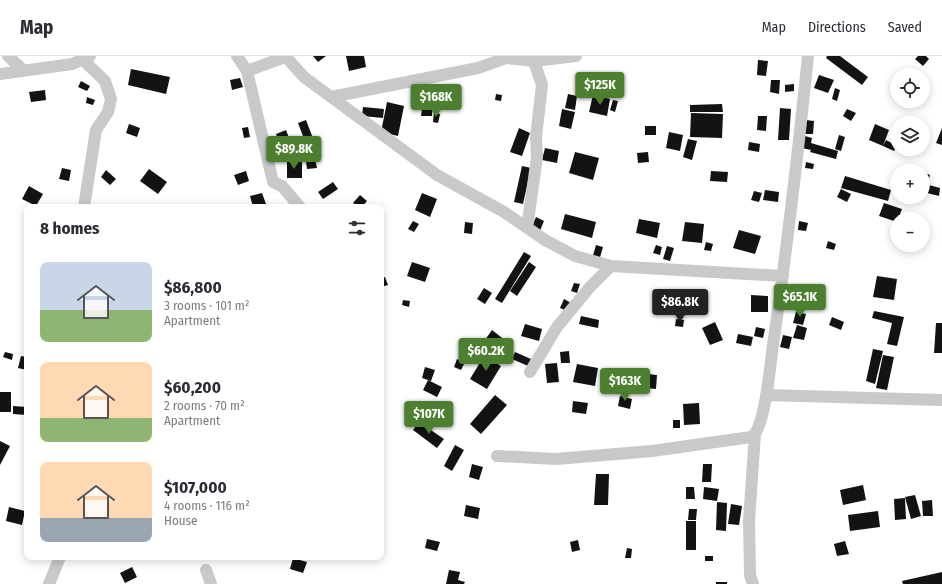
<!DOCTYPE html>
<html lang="en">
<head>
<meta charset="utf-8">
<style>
	body { margin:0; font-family:"Fira Sans Condensed",sans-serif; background:#f2f2f3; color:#2b2b33; height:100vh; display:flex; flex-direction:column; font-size:15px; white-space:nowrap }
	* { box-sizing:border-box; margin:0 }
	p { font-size:13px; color:#7c7c81 }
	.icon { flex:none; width:22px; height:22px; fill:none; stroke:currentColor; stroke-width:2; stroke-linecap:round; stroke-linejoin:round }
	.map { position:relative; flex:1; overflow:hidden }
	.side { position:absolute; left:24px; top:148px; width:360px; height:356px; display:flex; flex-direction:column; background:#fff; border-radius:8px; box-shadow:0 2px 10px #0003 }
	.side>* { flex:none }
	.fabs { position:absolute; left:890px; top:12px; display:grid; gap:8px }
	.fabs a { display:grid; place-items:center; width:40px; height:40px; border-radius:50%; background:#fff; box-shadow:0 2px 10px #0003; font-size:20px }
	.price { position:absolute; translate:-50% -34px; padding:0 9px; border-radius:4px; background:#4c7f30; color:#fff; font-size:13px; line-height:26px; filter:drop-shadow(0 1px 2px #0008) }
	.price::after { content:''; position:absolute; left:50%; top:24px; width:12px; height:9px; margin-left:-6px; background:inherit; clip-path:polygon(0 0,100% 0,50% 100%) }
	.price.selected { background:#222; color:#fff }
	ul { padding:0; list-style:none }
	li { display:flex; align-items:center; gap:12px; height:100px; padding:0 16px }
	li span { display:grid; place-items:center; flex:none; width:112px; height:80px; border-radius:8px; color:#555 }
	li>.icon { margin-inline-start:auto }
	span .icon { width:48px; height:48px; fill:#fffc; stroke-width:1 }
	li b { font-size:17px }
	h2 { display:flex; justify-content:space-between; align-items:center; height:48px; padding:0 16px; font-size:17px }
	header { display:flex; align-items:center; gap:24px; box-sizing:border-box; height:56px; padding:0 20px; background:#fff; border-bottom:1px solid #e1e1e2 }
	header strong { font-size:19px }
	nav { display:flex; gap:22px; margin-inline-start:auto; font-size:14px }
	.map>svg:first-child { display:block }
	.building { fill:#131313 }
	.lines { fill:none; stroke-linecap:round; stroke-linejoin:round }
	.street { stroke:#c9c9c9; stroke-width:12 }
</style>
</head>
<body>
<header>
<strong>Map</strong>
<nav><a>Map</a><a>Directions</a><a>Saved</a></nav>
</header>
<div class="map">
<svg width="942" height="528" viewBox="0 0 942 528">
	<rect width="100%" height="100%" fill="#fff"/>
	<path class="building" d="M313,0H326L318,6Z
		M346,0H364L366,11L349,15Z
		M827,0H840L868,21L862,29L826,2Z
		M918,0H926L929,3L923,10L915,3Z
		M758,4L768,5L766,20L757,19Z
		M131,13L170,21L166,38L128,29Z
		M819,19L834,24L828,37L814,32Z
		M240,22L243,31L232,34L230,24Z
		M771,24H780L779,38L770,36Z
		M81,25L90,30L87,35L78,31Z
		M794,28V35L785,36V29Z
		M835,32L840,34L837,45L832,43Z
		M45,34L46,44L31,46L29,36Z
		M496,38L502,39L501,45L495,44Z
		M568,38L577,40L575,54L565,52Z
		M593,39L610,43L607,60L589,56Z
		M87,41L95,44L93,49L86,47Z
		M613,44L618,45L615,56L610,54Z
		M387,46L404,50L398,80L381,76Z
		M722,48L723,56H690V49Z
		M363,51L384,53L383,62L362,60Z
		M780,52L791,53L789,84H778Z
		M422,53H432V60H421Z
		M562,53L575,56L571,73L559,70Z
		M847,53L856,57L851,65L843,60Z
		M434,57L440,58L438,67L433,66Z
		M691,57L723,58L722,82L690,81Z
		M758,60H767L766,75L757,74Z
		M306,64L314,85L306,88L298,67Z
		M806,64L814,65L813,78H805Z
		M129,68L140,72L137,81L126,77Z
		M875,68L889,74L883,90L869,84Z
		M645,70H656V79H645Z
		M248,71L250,81L244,82L242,72Z
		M519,72L530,77L522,100L510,96Z
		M942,72V89L936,87Z
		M286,74L291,87L281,90L276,78Z
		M669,76L683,79L680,95L666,92Z
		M839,79L845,81L841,95L835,93Z
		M805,80L812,82L811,87L838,95L836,103L810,96L811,94L802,92Z
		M688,83L697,85L692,104L683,101Z
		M886,84L897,90L894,95L883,90Z
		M749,86L760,88L759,96L748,94Z
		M545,92L559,95L557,107L542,104Z
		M575,96L599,102L593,124L569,117Z
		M648,96L649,106L638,107L637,97Z
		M315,103L317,112L307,113L306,105Z
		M287,106H302V122H287Z
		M806,106L814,108L813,113L805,112Z
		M522,110L531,112L523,148L514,146Z
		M62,112L71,114L69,125L59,123Z
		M149,113L167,126L158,138L140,125Z
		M106,114L116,123L110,129L101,121Z
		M246,115L249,125L238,129L234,119Z
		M711,115L728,116L727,126L710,125Z
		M923,116L930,119L926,134L923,133Z
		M845,120L891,134L888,145L841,132Z
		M333,126L338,133L323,143L318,136Z
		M929,129L940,132L939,140L927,137Z
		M29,130L43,138L36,150L22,143Z
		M841,133L851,138L847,146L837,141Z
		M765,134L779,136L778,146L763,144Z
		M754,135L762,137L759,146L751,144Z
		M262,137L266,148L253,151L250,140Z
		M422,137L437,143L430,161L415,154Z
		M360,139L367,145L362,151H359L353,147Z
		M884,147L902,153L897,166L879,160Z
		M565,158L596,166L592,182L561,173Z
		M536,161L544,165L539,177L531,173Z
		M639,163L660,167L657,182L636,177Z
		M413,165L419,168L414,176L408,173Z
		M799,165L808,167L806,175L798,174Z
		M465,166L473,167L472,178L464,177Z
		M685,166L704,168L702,187L682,185Z
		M739,174L761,180L755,198L733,192Z
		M828,185L836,188L834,194L826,192Z
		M706,186L713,188L711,195L704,194Z
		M596,189L603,191L599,205L592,203Z
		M656,189L662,191L660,199L653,197Z
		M667,190L674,192L670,205L663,203Z
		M524,196L531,200L502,247L495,243Z
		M412,206L430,212L425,226L407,220Z
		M529,206L536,211L517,240L510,235Z
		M877,220L897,223L894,244L873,241Z
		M385,221L388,229L381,231V222Z
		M574,227L580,228L577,237L571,235Z
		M484,232L492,237L485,248L477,243Z
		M751,239L768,240V256H751Z
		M564,243L571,247L567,255L560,252Z
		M403,244L410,245L409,251L402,249Z
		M874,255L904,261L897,290L887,288L892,267L872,262Z
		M796,256L806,258L803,269L793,267Z
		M581,260L599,264L598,272L579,268Z
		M832,261L844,266L841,274L829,269Z
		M676,263L684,264L683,271L675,270Z
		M715,266L723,284L710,289L702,272Z
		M936,267H942V297H934Z
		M525,268L542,273L539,285L521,280Z
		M797,269L807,272L804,284L793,282Z
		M756,271L765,273L763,282L754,280Z
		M492,274L506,285L493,301L480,291Z
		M738,278L753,281L751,290L736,287Z
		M783,279L792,281L789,293L780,291Z
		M873,293L883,295L875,328L866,325Z
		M569,295L570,307H561L560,296Z
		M5,296L13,298L12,304L3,301Z
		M515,296L531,303L528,310L512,303Z
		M883,299L894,301L887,334L876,332Z
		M21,300L27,301V314L18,312Z
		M484,300L501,310L487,333L470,323Z
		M457,303L465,306L461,314L454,311Z
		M557,307L559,326L547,327L545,308Z
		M577,308L598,312L595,330L573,326Z
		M425,311L435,314L431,325L422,322Z
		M638,317L657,319L656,333L636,331Z
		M428,324L442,331L437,341L423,334Z
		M0,336H11V356H0Z
		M495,339L507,349L481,378L470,368Z
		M620,340L632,343L630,353L618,350Z
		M573,345L588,347L586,358L572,356Z
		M699,347L700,368L684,369L683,348Z
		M13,350L27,351V359L13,358Z
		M430,354L439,360L436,365L426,360Z
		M673,364H680V372H673Z
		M419,366L444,383L437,392L413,374Z
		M0,385L10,390L0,409Z
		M455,389L464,394L452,415L444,410Z
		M472,408L483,411L479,424L469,421Z
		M703,408H712L711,426H702Z
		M596,418H609L608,449H594Z
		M863,429L866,444L843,449L840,434Z
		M686,431H694L695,443H686Z
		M704,431L719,433L717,445L703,443Z
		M915,439L921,460L911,463L905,441Z
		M905,442L906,463L895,464L894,443Z
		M932,444L933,460H923L922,445Z
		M717,446L727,447L726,475L716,474Z
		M731,448L742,450L739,469L728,468Z
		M466,449L480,452L478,463L464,460Z
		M9,451L25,455L22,469L6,465Z
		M689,453H697L696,464H688Z
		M878,455L880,471L850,475L848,459Z
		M686,465H696V494H686Z
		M427,483L440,486L437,495L425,492Z
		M578,484L580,494L572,496L570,486Z
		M845,485L849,498L837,500L834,488Z
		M627,492L632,493L631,502H625Z
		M705,500H713V505H705Z
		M293,502L307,506L303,517L290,513Z
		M132,511L137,521L125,527L120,517Z
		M449,514L460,516L458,524L465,526L464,528H446Z
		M942,516V528H903L902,525Z
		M716,526H727V528H716Z"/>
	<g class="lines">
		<path class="street" d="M8,0L22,13
			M237,0L247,15L273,126L282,130L300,151
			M285,0L304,21L437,119L504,156L545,184L575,200L611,210L783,220
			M83,4L105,25L111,43L108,56L96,74L84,151
			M247,15L285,1
			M0,18L72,8L90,0
			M331,41L478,12L506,2L534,5L576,0
			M527,172L537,101L536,81L542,29L534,5
			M530,316L557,271L590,231L611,210
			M766,339L942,344
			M497,400L556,403L652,395L751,381L755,378C766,360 770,310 773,289C787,193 798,97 808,0
			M206,514L211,528
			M49,528L60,501
			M753,528L750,519L749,465L755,378"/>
	</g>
</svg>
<div class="fabs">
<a><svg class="icon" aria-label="locate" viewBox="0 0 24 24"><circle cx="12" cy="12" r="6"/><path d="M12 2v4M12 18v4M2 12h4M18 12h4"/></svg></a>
<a><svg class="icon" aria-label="layers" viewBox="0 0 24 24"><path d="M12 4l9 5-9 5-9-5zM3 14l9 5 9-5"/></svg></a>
<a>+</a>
<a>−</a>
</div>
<b class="price" style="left:600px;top:50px">$125K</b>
<b class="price" style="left:436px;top:62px">$168K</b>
<b class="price" style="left:294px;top:114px">$89.8K</b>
<b class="price" style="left:800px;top:262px">$65.1K</b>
<b class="price selected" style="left:680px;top:267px">$86.8K</b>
<b class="price" style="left:486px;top:316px">$60.2K</b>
<b class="price" style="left:625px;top:346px">$163K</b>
<b class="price" style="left:429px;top:379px">$107K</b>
<section class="side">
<h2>8 homes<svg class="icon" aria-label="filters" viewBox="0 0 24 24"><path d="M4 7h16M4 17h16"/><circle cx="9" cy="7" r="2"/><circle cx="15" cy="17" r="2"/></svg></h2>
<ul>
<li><span style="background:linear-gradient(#c9d6e8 60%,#8fb573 0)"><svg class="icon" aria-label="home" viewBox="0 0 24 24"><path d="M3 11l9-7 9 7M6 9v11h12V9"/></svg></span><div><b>$86,800</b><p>3 rooms · 101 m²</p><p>Apartment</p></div></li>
<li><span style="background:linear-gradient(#ffd9b3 70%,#8fb573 0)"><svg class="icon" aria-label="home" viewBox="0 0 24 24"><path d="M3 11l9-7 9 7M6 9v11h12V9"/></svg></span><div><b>$60,200</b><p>2 rooms · 70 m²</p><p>Apartment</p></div></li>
<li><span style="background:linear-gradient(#ffd9b3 70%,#9aa5b1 0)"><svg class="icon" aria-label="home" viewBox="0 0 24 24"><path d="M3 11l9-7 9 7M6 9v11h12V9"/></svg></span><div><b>$107,000</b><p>4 rooms · 116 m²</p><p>House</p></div></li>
</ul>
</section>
</div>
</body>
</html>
